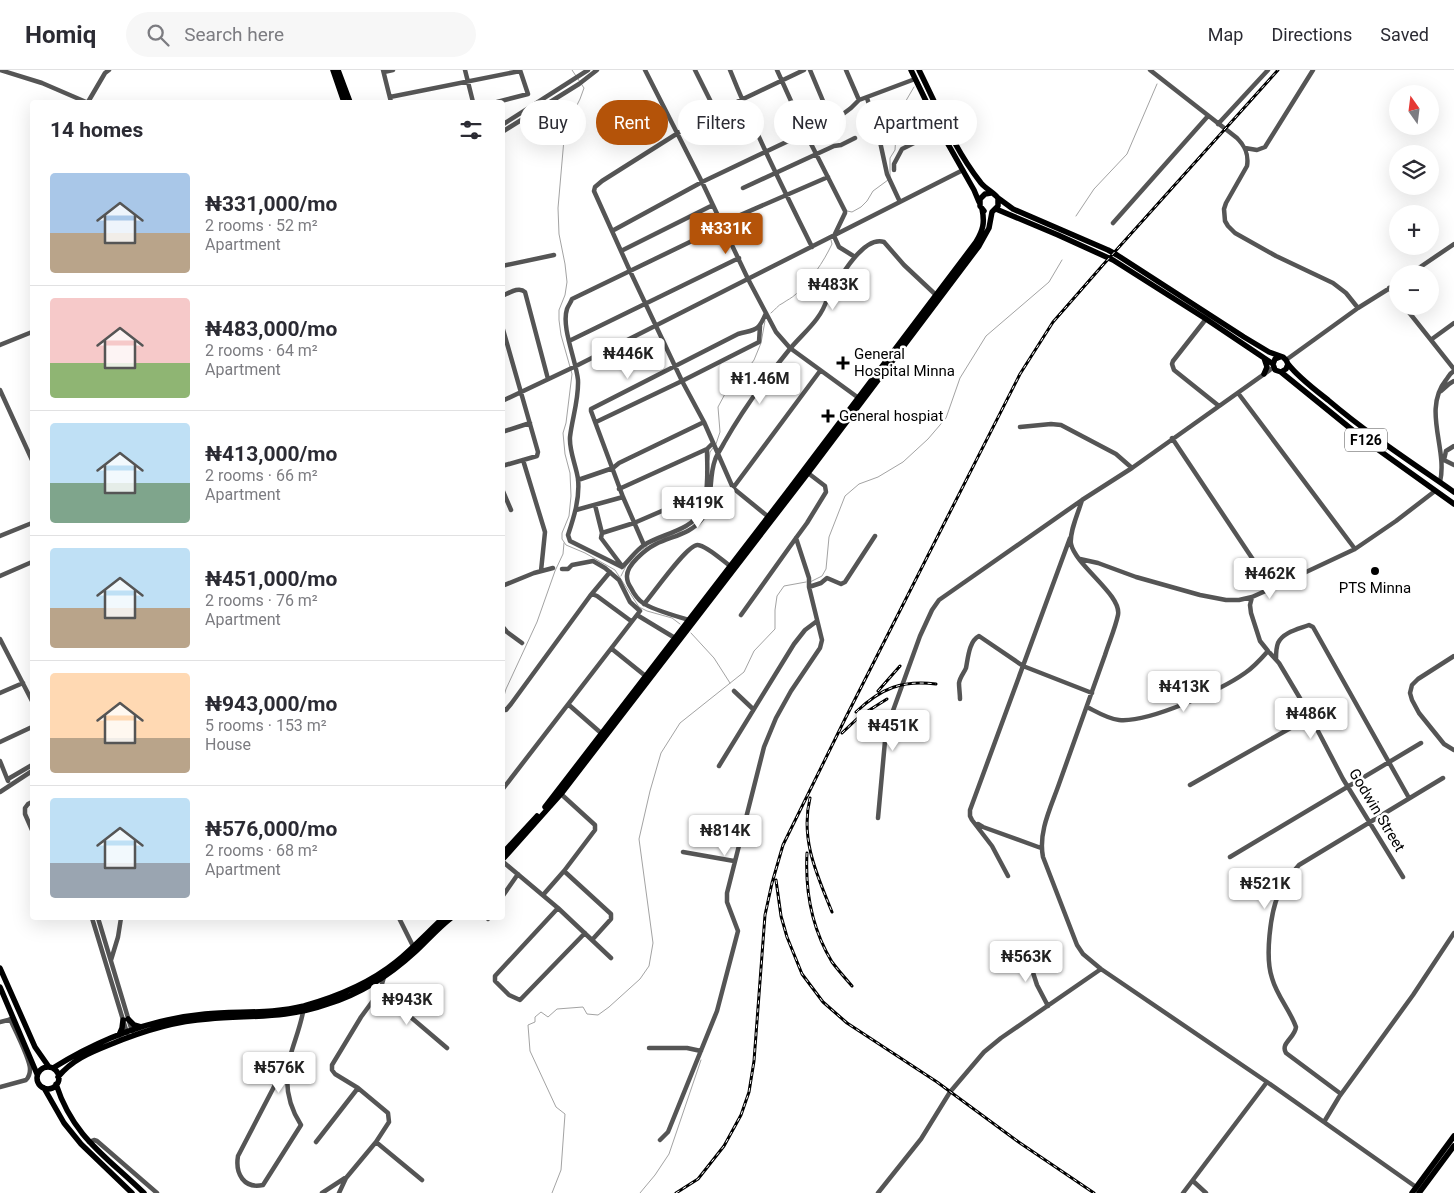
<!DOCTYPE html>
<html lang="en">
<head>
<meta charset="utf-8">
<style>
	body { margin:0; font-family:Roboto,sans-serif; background:#f7f7f7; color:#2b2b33; height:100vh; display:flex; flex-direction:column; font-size:19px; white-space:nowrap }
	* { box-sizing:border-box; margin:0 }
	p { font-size:16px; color:#7c7c81 }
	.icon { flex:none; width:28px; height:28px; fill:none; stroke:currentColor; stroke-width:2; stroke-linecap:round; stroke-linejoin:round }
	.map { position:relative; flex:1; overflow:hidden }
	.details { position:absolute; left:30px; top:30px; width:475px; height:820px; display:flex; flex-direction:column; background:#fff; border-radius:5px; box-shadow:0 5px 20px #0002 }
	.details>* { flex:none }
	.banner { position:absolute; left:520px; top:30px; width:475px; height:45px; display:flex; gap:10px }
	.needle { width:32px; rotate:346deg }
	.controls { position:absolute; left:1389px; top:15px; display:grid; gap:10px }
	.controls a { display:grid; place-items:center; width:50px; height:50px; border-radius:50%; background:#fff; box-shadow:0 5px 20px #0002; font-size:25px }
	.price { position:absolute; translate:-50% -42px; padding:0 11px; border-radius:5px; background:#fff; color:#222; font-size:16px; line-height:32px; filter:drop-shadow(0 1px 2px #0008) }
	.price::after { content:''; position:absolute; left:50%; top:30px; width:15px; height:11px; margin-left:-8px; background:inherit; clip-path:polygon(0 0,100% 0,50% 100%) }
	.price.on { background:#b45309; color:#fff }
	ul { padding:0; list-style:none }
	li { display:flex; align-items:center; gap:15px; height:125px; padding:0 20px }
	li+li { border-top:1px solid #e1e1e2 }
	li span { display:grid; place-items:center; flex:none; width:140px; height:100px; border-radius:5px; color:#555 }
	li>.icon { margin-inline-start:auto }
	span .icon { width:60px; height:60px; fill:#fffc; stroke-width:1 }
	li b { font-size:21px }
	h2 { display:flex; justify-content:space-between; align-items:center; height:60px; padding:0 20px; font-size:21px }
	.chip { padding:0 18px; border-radius:22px; background:#fff; box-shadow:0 5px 20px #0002; font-size:18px; line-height:45px }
	.chip.on { background:#b45309; color:#fff }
	header { display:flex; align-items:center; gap:30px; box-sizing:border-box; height:70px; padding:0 25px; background:#fff; border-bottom:1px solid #e1e1e2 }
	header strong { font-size:24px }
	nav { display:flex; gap:28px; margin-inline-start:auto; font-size:18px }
	.search { width:350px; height:45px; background:#f7f7f7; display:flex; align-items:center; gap:12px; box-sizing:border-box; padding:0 18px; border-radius:28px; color:#7c7c81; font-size:19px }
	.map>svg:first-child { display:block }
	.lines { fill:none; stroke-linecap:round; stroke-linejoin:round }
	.stream { stroke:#a3a3a3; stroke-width:1 }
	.minor { stroke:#555; stroke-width:4.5 }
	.major { stroke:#000; stroke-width:5.5 }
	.rail-casing { stroke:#000; stroke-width:3 }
	.rail { stroke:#fff; stroke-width:1; stroke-dasharray:4; stroke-linecap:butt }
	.poi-dot { fill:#000; stroke:#fff; stroke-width:2 }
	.labels { text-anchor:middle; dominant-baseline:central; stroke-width:5; stroke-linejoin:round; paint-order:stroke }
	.shield { fill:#fff; stroke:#4c4c4c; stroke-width:1 }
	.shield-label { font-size:14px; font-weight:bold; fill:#000 }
	.poi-label { font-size:15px; fill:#000; stroke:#fff; text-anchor:start }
	.street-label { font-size:15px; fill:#000; stroke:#fff }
</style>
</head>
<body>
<header>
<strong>Homiq</strong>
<div class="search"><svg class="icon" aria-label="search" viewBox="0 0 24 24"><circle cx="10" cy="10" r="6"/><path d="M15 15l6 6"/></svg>Search here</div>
<nav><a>Map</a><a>Directions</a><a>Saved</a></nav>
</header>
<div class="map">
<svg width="1454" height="1123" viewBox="0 0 1454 1123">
	<rect width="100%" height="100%" fill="#fff"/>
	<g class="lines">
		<path class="stream" d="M572,0L576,6
			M578,9L584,18L580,29L569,51L564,69L558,138L559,164L565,194L567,212L565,225L559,240V250L561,265L572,304L566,353L563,363L565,384L570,403L571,426L569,446L562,463V469L566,475L585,483L615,500L639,537L647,541L672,548L680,554
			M890,108V88L895,80L896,64L895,53L897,46L914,17
			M847,141L852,142L861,137L867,131L873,121L888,110
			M1076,146L1094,119L1127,84L1157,14
			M771,243C775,240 778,235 783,233C787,230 792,228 796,224C811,210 823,193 832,174L831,170
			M716,374L720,362L718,337L726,322L746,301L754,290L761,273L765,251
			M709,390L710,382L713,378
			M697,450L704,440L706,434
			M640,481L647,476
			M621,506L627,494
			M810,512L822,506L826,499L829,467L845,426L859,414L878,407L903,392L928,369L946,348L960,308L986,266L1049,212L1062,190
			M691,563L714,588L730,613
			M502,633L506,619L537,552L555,501L563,484L564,473
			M552,1123L561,1100L565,1044L556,1037L530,981L528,955L535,952V947L541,942L548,947L557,939L583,937L587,944L598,945L609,937L640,909L649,896L653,873L639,769L650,721L661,683L680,653L744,602L754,581L775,559V540L777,526L784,516L806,512
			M640,1123L655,1105L669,1084L701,990"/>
		<path class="minor" d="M0,0L42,13L86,32
			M383,0L391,32
			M465,0L473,32
			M645,0L702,112L748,209L776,262L790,278L860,329
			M695,0L716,42
			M730,0C754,60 783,118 812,177
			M777,0L805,62L845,141V143L834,166L839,177L855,187
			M810,0L831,50
			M846,0L859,30
			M1150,0L1237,68C1245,76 1249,84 1247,96L1226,133L1224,139L1225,151L1228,156L1235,163L1276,186L1333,213L1346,223L1358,238
			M384,2L393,0
			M390,27L520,1
			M867,28L879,67L887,104L900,132
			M88,32L105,3L109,0
			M497,32L528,24L520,0
			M1218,54L1268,0
			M502,55L588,0
			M502,62L579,14L597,0
			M1245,78L1257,80L1265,77L1313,0
			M894,100V94L902,79L940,60
			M743,118L834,76L841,75L855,68
			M722,153L828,107
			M1113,153L1208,46
			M612,161L702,112L839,47L851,38L859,30L915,9
			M621,181L713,135
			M502,196L554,185
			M1410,204L1454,174
			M1389,218L1398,228
			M502,226C509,223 519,216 525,222L548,309
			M1404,236L1454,299
			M1206,249L1173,291L1172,294L1174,300L1219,336
			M502,256L538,382L537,386L502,396
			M1432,269L1454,253
			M569,271L739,188
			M0,275L32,262
			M1286,290L1358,238L1398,213
			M0,320L32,390
			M1441,321L1449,314L1454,311
			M1238,323L1355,479
			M502,331L576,296L963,100
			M596,352L682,311L759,272L760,256
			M1020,357L1051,354L1061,355L1116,384L1132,398
			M502,362L530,353
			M1172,368L1272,518
			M1442,389L1454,395
			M523,390L545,462L541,501
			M1444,390L1446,381L1454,376
			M578,410L613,398L619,393L704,352
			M1440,412C1448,379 1422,340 1446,310C1449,306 1450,303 1454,301
			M733,418L820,301
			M502,419L511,440
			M619,419L707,379L713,373
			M1082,430C1079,441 1069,462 1071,474C1076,496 1122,525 1118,545C1115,559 1109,572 1105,585C1090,628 1074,671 1059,714C1051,737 1038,762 1043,787L1077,875L1083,884L1101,899L1267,1012L1416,1117
			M595,435L602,463L601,468L622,496
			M576,440L623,427
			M771,449L733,418L704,352L682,311L630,201L594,121L595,117L602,111L678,63L716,42L804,0
			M602,463L634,453L706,422
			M0,466L32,453
			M644,475L623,427L591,341V339L738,264C756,259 758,262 766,243
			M1080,489L1098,493L1136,507L1200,525L1226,530H1239L1252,527L1272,518L1355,479L1396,451L1435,421
			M622,497L570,471L568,465C574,447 580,428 578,409C576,395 569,381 570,367C572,349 579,329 578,310C576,290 561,257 567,239C568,236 571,232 572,229L723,156
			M622,497C630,490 635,481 644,475C657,467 672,464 686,456C712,442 707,404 707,379
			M0,506L32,492
			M502,516L534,503L553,498
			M809,517L821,513L827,508L841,514L845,512L875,466
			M592,524L597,526L631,551
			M1252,527L1250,535L1251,543L1260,571L1268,581L1279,593L1307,640L1343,709L1403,807
			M644,534C653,524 688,473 698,475C707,476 723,491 730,496
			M637,545L675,568
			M741,545L796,468L807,453L826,422L825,416L808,403
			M689,550C676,546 653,540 643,533C637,529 634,524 631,518C629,515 627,511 627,507C626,495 646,479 656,474C672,466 691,464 702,449C714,431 708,409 715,390C717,384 721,379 724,373C742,341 766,308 789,280C803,263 821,250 827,229C837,213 862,165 884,172L904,195L936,225
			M502,556L507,562L522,573
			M0,569L32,631
			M612,579L648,608
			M1454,586L1418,609L1412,615L1410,623L1412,630L1419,643L1444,674L1454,680
			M1276,589C1276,585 1276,578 1278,573C1283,562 1299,559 1309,555L1313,557L1409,728
			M734,621L753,639
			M0,623L23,613
			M960,629C960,624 959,618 959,613C960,607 964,603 966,598C968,588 969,571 979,566L1023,596L1092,623
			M569,635L601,663
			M1087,637C1097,642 1108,649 1119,650C1148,653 1221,620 1245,603C1254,597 1261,589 1268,581
			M502,639L506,640L511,634L590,526L610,502
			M0,672L32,657
			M0,691L8,711
			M719,696L794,574L805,560L817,551
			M8,709L32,695
			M1190,715L1310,647
			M502,720L640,541L630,532L619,510L605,498L593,491L572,495L568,499H562
			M0,722L32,701
			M32,732L28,734L25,738V744L32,760
			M878,748L886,660L920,566L932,540L939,530L1082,430L1132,398L1274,297
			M978,754L983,757L1041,778
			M683,782L734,791
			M1230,787L1421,673
			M502,791L558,838L611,888
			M564,801L611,844V849L592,870
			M1008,806L992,776L972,750L970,746V740L1070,468
			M543,825L564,801L595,760V755L561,724
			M502,827L518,804
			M558,838L495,906V911L509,925L520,930L585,863
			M92,848L127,963
			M98,848L132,961
			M399,848L413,876
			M488,849L489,848
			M1026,881L1037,915L1048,936
			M111,890L118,867L121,848
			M380,921L447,978
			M0,952L12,949
			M649,978H687L701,981
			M290,986L238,1086C235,1104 244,1119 263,1115L301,1055C288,1035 284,1011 290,987C294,972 300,958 303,942
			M0,1017L26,1010C29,1007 30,1004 30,999C30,989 15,960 10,949
			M1341,1024L1286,983C1280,973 1295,968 1296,957C1290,940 1277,926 1272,908C1265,888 1270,843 1279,823C1284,813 1291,804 1299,795L1443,708
			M1324,1052L1339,1027L1413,925L1454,863
			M660,1070L668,1062L717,941L738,861L727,832V823L764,677L776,648L791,621L820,578L822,570L809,517V508L796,468
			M89,1072L94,1070L97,1071L157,1123
			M316,1072L358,1018
			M376,1072L422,1110
			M1193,1111L1206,1123
			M322,1123L345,1108
			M339,1123L346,1108L376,1072L389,1052L388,1043L358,1018L335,1004L332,1000V995L361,947L380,921L384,907
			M878,1123L921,1069L950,1022L984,982L1001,968L1101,899
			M1183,1123L1267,1012"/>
		<path class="major" d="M333,0L344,32
			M338,0L350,32
			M911,0L940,60L974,120L979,132
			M919,0C938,38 954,79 981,113C986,119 993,122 998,128V136L993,141
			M998,128L1013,139L1108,180L1117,185L1244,267L1269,282L1283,287L1286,290L1288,294L1286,299L1281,302L1275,300L1273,294L1275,289L1280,287
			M996,139L1058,165L1113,190L1206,249L1273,294
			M984,141L980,136V129L985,124L991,123
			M1288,294C1299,308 1314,319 1328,330C1368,364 1411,392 1454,422
			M1281,302L1366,371L1454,434
			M1264,304L1267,297L1264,288
			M545,737L788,421L976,172C983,160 985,153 982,139
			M502,784L537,746
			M502,790L561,724L808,403L979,176L989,158L992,142
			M0,898L35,977L49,997
			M0,917L37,1004
			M128,949L134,955L141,957
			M119,965L122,958L123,950
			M37 1008a11 11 0 1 1 22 0a11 11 0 1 1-22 0Z
			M53,998C98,970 151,949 205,944C238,941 272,944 304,936C336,927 370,913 396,892C413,878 428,862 443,848
			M58,1007C72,990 89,983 109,975C140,962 174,951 208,949C251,945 286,949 328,934C360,924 390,905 415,882C427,871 438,858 451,848
			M56,1014C73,1067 106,1086 144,1123
			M44,1018L64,1053L81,1074L132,1123
			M1412,1123L1454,1066
			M1419,1123L1454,1076"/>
		<g class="rail-casing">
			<path id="rail" d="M878,621L900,596
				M856,642C881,618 902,610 936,614
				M842,663L860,646L887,629
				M810,728C800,769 817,805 832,842
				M807,783C805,821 812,859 832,892C838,900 845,908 852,916
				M776,810L781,846L787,867L802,904L823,932L847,953L937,1012L1020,1073L1094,1123
				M676,1123L698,1109L724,1076L741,1045L749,1022L754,991L765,845L772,813L783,775L845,649L1020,304L1053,252L1102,196L1278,0"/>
		</g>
		<use href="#rail" class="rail"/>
	</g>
	<g class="poi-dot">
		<path d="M840.5 285.5h5v5h5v5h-5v5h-5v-5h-5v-5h5z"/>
		<path d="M825.5 338.5h5v5h5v5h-5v5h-5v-5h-5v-5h5z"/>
		<circle cx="1375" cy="501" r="5"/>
	</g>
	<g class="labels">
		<rect class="shield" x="1345" y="358.5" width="42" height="23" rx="4"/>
		<g class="shield-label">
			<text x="1366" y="370">F126</text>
		</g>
		<g class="poi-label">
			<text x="854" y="284">General<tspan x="854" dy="17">Hospital Minna</tspan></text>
			<text x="839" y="346">General hospiat</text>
			<text x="1375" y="518" text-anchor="middle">PTS Minna</text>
		</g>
		<g class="street-label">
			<text transform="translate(1377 740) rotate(59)">Godwin Street</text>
		</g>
	</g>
</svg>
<div class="controls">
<a><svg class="needle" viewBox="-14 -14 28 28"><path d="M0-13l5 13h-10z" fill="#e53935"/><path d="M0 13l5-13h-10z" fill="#7c7c81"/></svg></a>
<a><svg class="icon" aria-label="layers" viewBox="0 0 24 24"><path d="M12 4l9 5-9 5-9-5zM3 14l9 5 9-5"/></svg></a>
<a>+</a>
<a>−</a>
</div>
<b class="price on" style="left:726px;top:185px">₦331K</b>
<b class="price" style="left:833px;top:241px">₦483K</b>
<b class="price" style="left:628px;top:310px">₦446K</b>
<b class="price" style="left:760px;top:335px">₦1.46M</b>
<b class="price" style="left:698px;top:459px">₦419K</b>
<b class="price" style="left:1270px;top:530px">₦462K</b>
<b class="price" style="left:1184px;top:643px">₦413K</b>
<b class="price" style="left:1311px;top:670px">₦486K</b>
<b class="price" style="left:893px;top:682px">₦451K</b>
<b class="price" style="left:725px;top:787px">₦814K</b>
<b class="price" style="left:1265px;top:840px">₦521K</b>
<b class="price" style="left:1026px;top:913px">₦563K</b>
<b class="price" style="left:407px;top:956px">₦943K</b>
<b class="price" style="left:279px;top:1024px">₦576K</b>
<div class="banner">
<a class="chip">Buy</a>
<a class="chip on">Rent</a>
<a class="chip">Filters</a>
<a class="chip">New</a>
<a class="chip">Apartment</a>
</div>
<section class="details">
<h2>14 homes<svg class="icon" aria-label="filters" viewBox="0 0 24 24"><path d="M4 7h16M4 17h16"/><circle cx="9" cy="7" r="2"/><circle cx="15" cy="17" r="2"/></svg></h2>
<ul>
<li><span style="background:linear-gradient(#a9c7e8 60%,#b9a48a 0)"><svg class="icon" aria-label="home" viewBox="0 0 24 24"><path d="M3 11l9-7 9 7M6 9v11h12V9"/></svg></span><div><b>₦331,000/mo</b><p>2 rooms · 52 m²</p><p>Apartment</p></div></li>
<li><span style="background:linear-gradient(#f6c9c9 65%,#8fb573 0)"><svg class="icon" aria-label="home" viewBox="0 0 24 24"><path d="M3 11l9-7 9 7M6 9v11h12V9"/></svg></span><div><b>₦483,000/mo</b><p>2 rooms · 64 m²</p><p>Apartment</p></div></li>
<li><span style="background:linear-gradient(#bfe0f5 60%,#7fa58c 0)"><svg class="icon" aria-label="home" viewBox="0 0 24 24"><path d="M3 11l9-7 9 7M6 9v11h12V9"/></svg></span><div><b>₦413,000/mo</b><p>2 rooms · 66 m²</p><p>Apartment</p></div></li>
<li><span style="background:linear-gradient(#bfe0f5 60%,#b9a48a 0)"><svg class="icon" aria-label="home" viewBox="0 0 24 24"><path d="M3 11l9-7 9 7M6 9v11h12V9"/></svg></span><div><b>₦451,000/mo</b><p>2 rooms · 76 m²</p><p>Apartment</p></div></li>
<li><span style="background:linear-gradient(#ffd9b3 65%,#b9a48a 0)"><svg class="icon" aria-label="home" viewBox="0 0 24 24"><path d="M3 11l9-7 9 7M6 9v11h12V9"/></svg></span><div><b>₦943,000/mo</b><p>5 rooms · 153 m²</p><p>House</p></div></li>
<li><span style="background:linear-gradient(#bfe0f5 65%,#9aa5b1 0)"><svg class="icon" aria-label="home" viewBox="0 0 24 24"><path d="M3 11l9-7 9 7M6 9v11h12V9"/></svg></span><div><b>₦576,000/mo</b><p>2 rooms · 68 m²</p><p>Apartment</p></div></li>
</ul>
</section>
</div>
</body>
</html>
